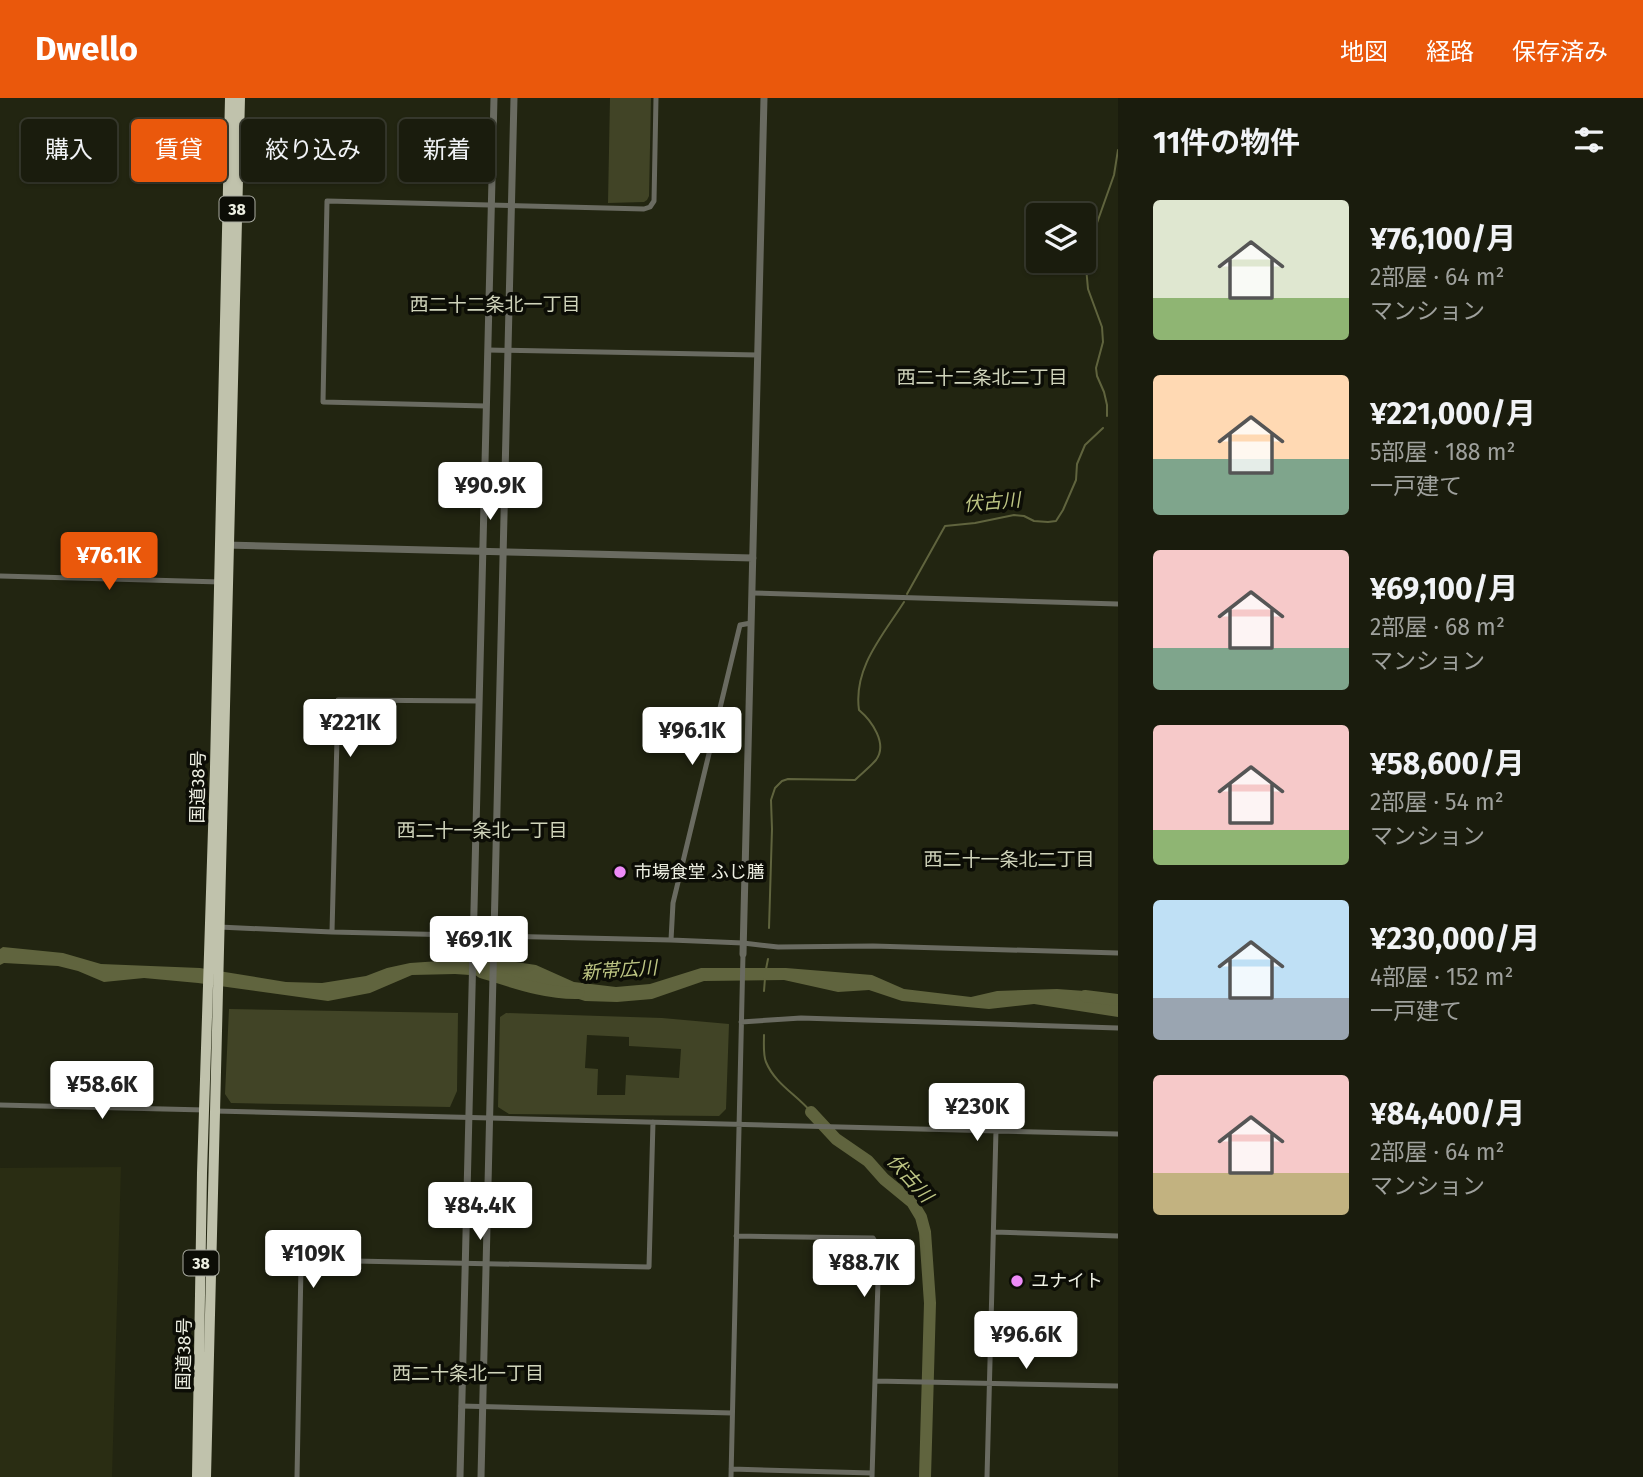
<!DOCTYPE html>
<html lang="ja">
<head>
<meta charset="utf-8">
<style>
	body { margin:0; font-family:"Fira Sans","Noto Sans JP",sans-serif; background:#232516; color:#f1f3f6; height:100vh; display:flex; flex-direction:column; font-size:26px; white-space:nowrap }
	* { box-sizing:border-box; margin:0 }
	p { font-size:23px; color:#9fa19d }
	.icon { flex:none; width:38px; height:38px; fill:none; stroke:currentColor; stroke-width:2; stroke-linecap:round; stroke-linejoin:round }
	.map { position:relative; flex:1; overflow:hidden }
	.sheet { display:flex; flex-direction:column; background:#1a1c0d; width:525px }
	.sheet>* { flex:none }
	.banner { position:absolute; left:21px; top:21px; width:665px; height:63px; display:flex; gap:14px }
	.tools { position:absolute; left:1026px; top:105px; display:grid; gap:14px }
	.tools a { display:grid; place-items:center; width:70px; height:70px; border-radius:7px; background:#1a1c0d; box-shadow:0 2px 5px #0004,0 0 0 2px #383a2e; font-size:35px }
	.price { position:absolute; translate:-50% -60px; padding:0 16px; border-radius:7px; background:#fff; color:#222; font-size:23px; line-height:46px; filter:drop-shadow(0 2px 4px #0008) }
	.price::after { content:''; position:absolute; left:50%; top:42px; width:21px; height:16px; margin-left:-10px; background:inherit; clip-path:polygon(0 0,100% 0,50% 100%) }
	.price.on { background:#ea580c; color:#fff }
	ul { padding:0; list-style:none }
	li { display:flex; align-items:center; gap:21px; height:175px; padding:0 35px }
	li span { display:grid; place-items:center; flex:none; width:196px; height:140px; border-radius:7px; color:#555 }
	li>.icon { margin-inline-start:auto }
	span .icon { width:84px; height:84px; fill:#fffc; stroke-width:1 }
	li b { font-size:30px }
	h2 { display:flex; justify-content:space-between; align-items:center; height:84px; padding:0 35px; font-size:30px }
	.pill { padding:0 24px; border-radius:7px; background:#1a1c0d; box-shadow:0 2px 5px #0004,0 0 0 2px #383a2e; font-size:24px; line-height:63px }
	.pill.on { background:#ea580c; color:#fff }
	header { display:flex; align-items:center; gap:42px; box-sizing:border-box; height:98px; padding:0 35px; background:#ea580c; color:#fff }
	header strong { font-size:33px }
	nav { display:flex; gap:38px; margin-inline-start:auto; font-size:24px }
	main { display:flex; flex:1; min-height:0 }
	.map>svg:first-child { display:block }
	.built { fill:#2a2d13 }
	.green { fill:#414426; fill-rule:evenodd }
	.water { fill:#60643e }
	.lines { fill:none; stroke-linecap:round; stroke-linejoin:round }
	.stream { stroke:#60643e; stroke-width:2 }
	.river { stroke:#60643e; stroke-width:12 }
	.minor { stroke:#6a6b61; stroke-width:5 }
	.tertiary { stroke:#6a6b61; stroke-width:7 }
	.trunk { stroke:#c0c2ac; stroke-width:10 }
	.poi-dot { fill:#ee8bf8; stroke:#0c0d06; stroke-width:2.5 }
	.labels { text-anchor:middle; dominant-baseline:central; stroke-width:7; stroke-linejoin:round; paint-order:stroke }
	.shield { fill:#0c0d06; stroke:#aaaca1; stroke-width:2 }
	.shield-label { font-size:16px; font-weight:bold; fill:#eef0e3 }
	.street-label { font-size:18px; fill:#eef0e3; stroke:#0c0d06 }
	.poi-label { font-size:18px; fill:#eef0e3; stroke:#0c0d06; text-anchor:start }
	.neighbourhood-label { font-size:19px; fill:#d0d4bb; stroke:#0c0d06 }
	.water-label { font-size:19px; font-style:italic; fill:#bec684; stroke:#0c0d06 }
</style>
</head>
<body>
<header>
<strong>Dwello</strong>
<nav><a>地図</a><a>経路</a><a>保存済み</a></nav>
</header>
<main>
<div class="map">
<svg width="1118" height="1379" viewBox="0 0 1118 1379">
	<rect width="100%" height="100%" fill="#222511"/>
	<path class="built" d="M121,1069L112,1379H0V1070Z"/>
	<path class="green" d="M610,0H651L649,98L647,102L644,104L608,105Z
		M229,911L458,915L457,993L450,1009L231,1005L225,996Z
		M506,915L662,920L729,926L726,1011L719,1018L509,1016L498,1009L500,919ZM587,937L629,939V948L681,951L679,980L626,977L625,997H597L598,971L585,970Z"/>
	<path class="water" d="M3,849L63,855L101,866L200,870L286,884L322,885L366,878L387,870L410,865L455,862L509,863L536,867L574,884L616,889L650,886L701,870H786L872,877L904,891L971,899L997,893L1057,891L1085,893L1118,906V919L1034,906L989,911L902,903L869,892L838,894L784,882L704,883L652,901L617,904L585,903L513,880L455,876L412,877L370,895L328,903L198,885L144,880L104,884L78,873L58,868L4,865L0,867V851Z"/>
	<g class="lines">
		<path class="stream" d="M1107,318V307L1104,294L1097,278L1096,270L1103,244L1102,229L1088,191L1086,169L1092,139L1114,77L1118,52
			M907,496L945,428L975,425L1014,417L1024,418L1034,423L1048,424L1056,423L1063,412L1076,382L1077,366L1085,347L1103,330
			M769,830L772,731L771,702L775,690L782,683L788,681L855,682C861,676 870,669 876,662C888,646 872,623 859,612C853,570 883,537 904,504
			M766,871L768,861
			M764,893L765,880
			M764,937C764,945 763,957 766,964C775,986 797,997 811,1014"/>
		<path class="river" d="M481,874C514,884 545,896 579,895
			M1085,898L1118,902
			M811,1014L836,1041L868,1063L884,1081L912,1104L921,1119L925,1134L930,1205L925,1379"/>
		<path class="minor" d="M488,252L758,257
			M486,308L323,304L327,103L644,111L650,109L654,103L656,0
			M0,478L221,484
			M752,495L1118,506
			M219,829L332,834L671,842L743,845L778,849L873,848L1118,855
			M332,834L338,602L479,603
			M671,842L673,805L740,527L751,525
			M741,924L801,920L1118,930
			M0,1007L205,1012
			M215,1013L1118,1036
			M994,1134L1118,1138
			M736,1138L873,1140L879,1150L872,1379
			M875,1283L1118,1288
			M461,1308L732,1315
			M731,1371L872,1375
			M297,1379L301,1168L307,1162L649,1169L653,1024
			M731,1379L743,856
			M987,1379L996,1032"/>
		<path class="tertiary" d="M225,447L753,460
			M743,856L764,0
			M460,1379L494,0
			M481,1379L514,0"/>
		<path class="trunk" d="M197,1379L202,1075L215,669L230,0
			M206,1379L240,0"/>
	</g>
	<g class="poi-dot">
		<circle cx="620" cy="774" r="7"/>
		<circle cx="1017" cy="1183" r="7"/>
	</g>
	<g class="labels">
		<g class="shield">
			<rect x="219.5" y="98.5" width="35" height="25" rx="5"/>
			<rect x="183.5" y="1152.5" width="35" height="25" rx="5"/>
		</g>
		<g class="shield-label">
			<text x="237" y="111">38</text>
			<text x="201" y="1165">38</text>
		</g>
		<g class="street-label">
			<text transform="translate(198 689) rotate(-89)">国道38号</text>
			<text transform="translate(184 1256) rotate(-89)">国道38号</text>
		</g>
		<g class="poi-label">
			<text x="634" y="774">市場食堂 ふじ膳</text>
			<text x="1031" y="1183">ユナイト</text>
		</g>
		<g class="neighbourhood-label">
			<text x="495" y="206">西二十二条北一丁目</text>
			<text x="982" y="279">西二十二条北二丁目</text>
			<text x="482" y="732">西二十一条北一丁目</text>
			<text x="1009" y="761">西二十一条北二丁目</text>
			<text x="468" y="1275">西二十条北一丁目</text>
		</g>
		<g class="water-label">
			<text transform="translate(992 404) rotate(-5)">伏古川</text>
			<text transform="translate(619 872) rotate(-4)">新帯広川</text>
			<text transform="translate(910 1080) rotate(48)">伏古川</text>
		</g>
	</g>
</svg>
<div class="tools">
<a><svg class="icon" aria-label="layers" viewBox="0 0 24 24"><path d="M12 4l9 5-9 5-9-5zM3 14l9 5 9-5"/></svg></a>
</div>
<b class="price" style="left:490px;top:424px">¥90.9K</b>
<b class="price on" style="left:109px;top:494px">¥76.1K</b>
<b class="price" style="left:350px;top:661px">¥221K</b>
<b class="price" style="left:692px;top:669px">¥96.1K</b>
<b class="price" style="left:479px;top:878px">¥69.1K</b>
<b class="price" style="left:102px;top:1023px">¥58.6K</b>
<b class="price" style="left:977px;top:1045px">¥230K</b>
<b class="price" style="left:480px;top:1144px">¥84.4K</b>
<b class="price" style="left:313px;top:1192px">¥109K</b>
<b class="price" style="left:864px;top:1201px">¥88.7K</b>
<b class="price" style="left:1026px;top:1273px">¥96.6K</b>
<div class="banner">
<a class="pill">購入</a>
<a class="pill on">賃貸</a>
<a class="pill">絞り込み</a>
<a class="pill">新着</a>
</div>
</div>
<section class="sheet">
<h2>11件の物件<svg class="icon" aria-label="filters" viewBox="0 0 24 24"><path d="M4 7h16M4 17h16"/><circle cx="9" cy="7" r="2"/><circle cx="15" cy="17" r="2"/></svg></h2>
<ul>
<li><span style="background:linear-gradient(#dfe7d0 70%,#8fb573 0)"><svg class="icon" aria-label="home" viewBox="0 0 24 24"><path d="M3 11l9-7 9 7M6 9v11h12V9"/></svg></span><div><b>¥76,100/月</b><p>2部屋 · 64 m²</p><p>マンション</p></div></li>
<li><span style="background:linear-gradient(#ffd9b3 60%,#7fa58c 0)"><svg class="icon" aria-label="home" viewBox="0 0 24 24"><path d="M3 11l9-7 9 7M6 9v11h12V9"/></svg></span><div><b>¥221,000/月</b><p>5部屋 · 188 m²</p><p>一戸建て</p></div></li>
<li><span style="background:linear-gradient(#f6c9c9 70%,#7fa58c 0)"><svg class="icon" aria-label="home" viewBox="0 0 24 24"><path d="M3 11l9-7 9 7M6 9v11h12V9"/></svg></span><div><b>¥69,100/月</b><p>2部屋 · 68 m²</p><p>マンション</p></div></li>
<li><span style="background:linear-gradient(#f6c9c9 75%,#8fb573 0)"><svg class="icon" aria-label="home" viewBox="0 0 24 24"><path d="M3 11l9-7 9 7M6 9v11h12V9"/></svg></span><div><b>¥58,600/月</b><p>2部屋 · 54 m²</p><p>マンション</p></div></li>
<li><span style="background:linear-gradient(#bfe0f5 70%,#9aa5b1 0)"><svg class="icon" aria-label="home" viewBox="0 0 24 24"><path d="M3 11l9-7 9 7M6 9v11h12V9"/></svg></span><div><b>¥230,000/月</b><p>4部屋 · 152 m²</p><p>一戸建て</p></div></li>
<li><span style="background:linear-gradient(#f6c9c9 70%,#c2b280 0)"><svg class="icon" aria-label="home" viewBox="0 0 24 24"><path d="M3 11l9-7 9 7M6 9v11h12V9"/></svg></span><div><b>¥84,400/月</b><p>2部屋 · 64 m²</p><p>マンション</p></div></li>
</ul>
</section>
</main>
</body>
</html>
